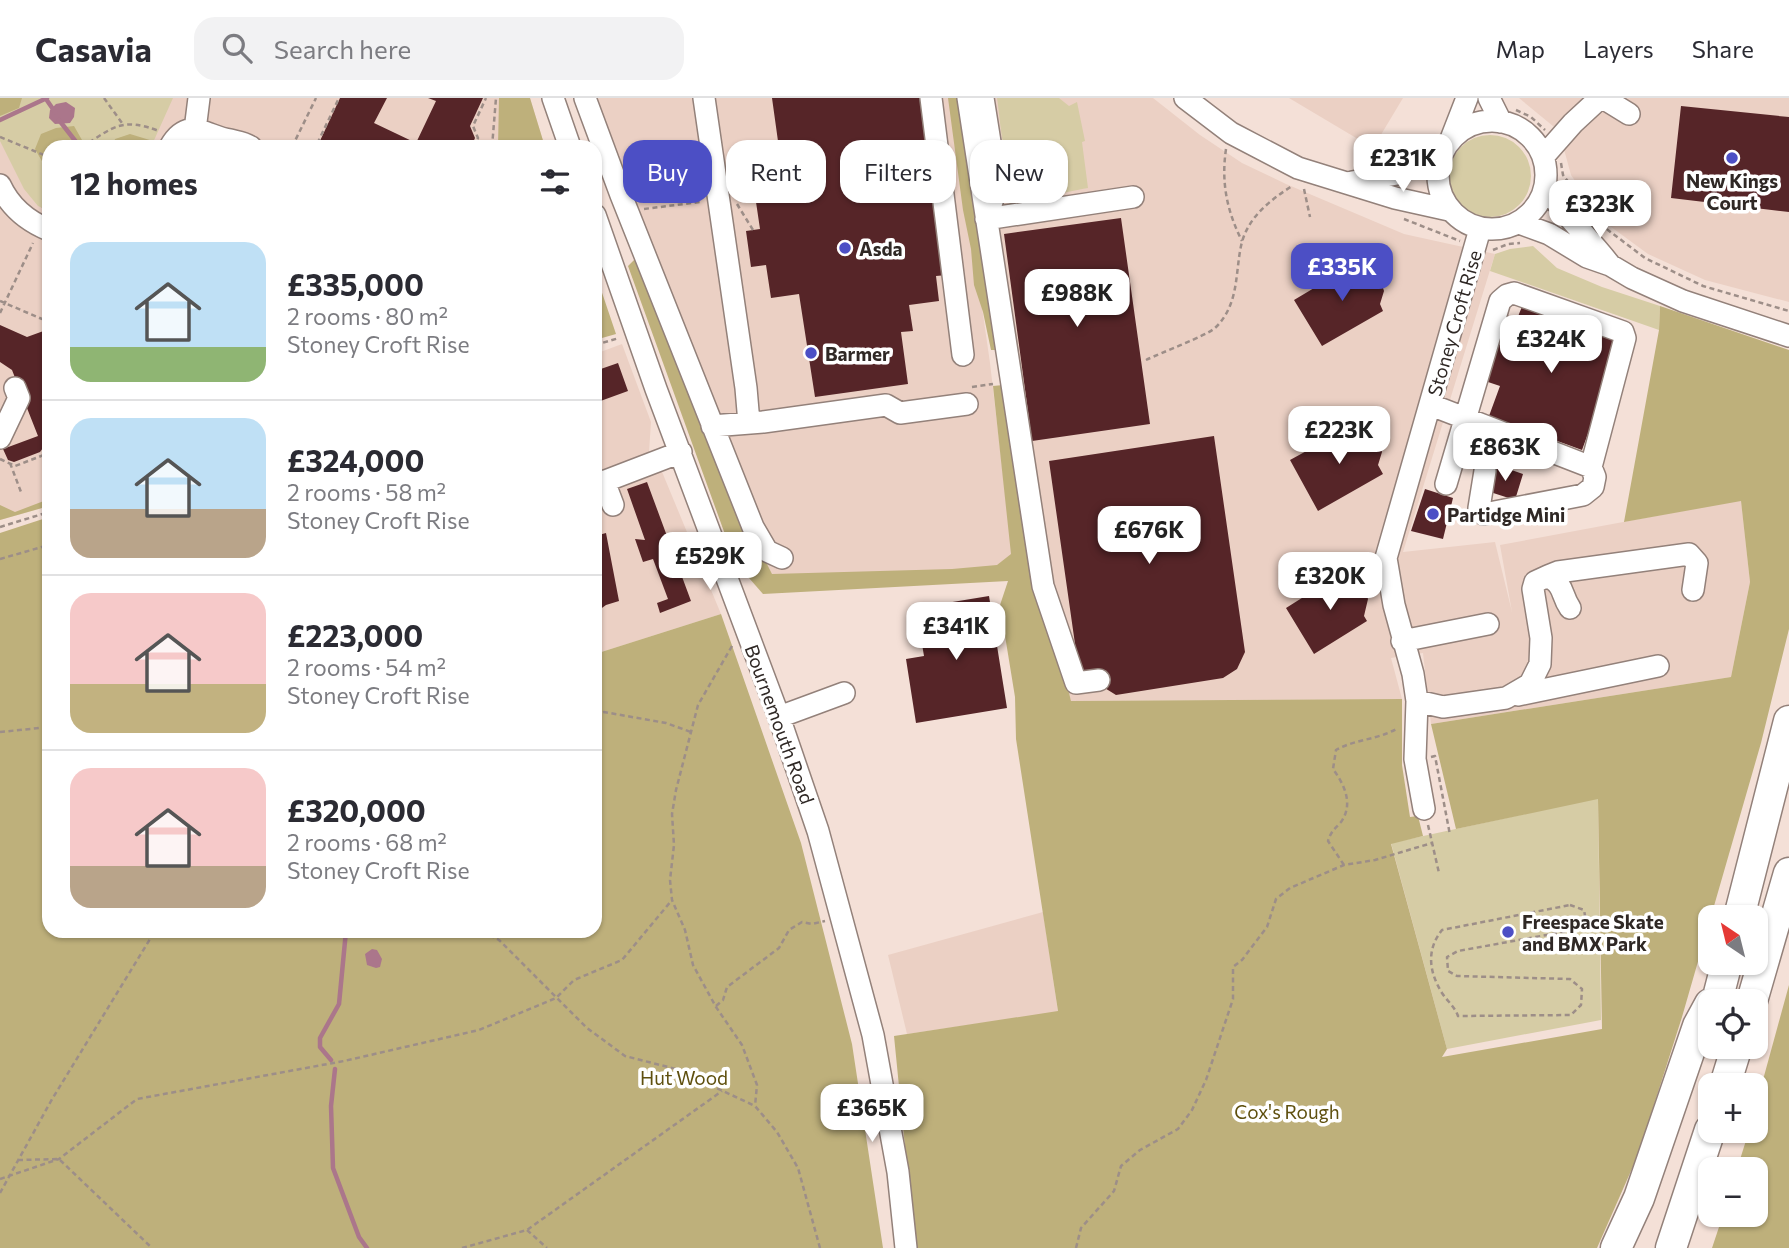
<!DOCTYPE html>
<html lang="en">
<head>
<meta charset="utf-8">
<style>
	body { margin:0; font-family:Commissioner,sans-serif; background:#f2f2f3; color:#2b2b33; height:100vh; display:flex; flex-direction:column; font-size:26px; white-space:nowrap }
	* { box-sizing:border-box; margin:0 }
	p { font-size:23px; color:#7c7c81 }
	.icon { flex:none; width:38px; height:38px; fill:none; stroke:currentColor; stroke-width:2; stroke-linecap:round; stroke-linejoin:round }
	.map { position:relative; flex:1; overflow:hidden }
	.side { position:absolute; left:42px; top:42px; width:560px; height:798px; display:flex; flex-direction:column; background:#fff; border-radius:21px; box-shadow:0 2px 5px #0004 }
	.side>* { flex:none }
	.top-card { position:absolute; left:623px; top:42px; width:665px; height:63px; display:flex; gap:14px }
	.needle { width:46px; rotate:325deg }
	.tools { position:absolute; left:1698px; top:807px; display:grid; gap:14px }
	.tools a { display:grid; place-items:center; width:70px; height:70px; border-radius:14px; background:#fff; box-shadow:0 2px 5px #0004; font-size:35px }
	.price { position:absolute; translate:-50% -60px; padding:0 16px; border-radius:14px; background:#fff; color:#222; font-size:23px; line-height:46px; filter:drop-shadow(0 2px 4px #0008) }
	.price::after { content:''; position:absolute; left:50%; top:42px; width:21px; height:16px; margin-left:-10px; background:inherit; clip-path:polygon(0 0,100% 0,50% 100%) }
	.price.active { background:#4c4fc5; color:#fff }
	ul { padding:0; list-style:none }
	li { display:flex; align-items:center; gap:21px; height:175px; padding:0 28px }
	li+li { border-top:2px solid #e1e1e2 }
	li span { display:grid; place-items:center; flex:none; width:196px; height:140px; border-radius:21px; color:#555 }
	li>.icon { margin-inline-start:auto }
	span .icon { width:84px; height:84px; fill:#fffc; stroke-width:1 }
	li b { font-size:30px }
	h2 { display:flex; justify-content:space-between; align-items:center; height:84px; padding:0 28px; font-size:30px }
	.chip { padding:0 24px; border-radius:21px; background:#fff; box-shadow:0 2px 5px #0004; font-size:24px; line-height:63px }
	.chip.active { background:#4c4fc5; color:#fff }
	header { display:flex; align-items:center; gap:42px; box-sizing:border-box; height:98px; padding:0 35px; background:#fff; border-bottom:2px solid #e1e1e2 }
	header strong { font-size:33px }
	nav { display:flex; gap:38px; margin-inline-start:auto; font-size:24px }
	.search { width:490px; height:63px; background:#f2f2f3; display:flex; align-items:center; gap:18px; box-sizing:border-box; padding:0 24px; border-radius:21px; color:#7c7c81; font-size:26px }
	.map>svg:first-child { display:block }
	.built { fill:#ebd0c4 }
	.green { fill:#d6cca5 }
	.forest { fill:#beb07b }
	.water { fill:#ab768b }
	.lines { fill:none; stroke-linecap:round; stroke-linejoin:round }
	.stream { stroke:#ab768b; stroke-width:4.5 }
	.building { fill:#562528 }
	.minor-casing { stroke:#93817a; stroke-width:24 }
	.highway-casing { stroke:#93817a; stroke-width:33 }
	.path { stroke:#9d8e88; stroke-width:2.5; stroke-dasharray:5 3.5; stroke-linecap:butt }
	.minor { stroke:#fff; stroke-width:21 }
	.highway { stroke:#fff; stroke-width:30 }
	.poi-dot { fill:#4c4fc5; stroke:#fff; stroke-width:2.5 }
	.labels { text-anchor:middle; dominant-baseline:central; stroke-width:7; stroke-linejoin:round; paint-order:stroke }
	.poi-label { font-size:19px; font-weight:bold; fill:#2f2825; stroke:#fff; text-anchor:start }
	.street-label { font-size:19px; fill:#2f2825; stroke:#fff }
	.park-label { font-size:19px; fill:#5f500f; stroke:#fff }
</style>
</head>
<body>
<header>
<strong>Casavia</strong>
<div class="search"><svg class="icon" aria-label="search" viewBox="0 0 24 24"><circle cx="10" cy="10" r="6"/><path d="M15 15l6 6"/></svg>Search here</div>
<nav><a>Map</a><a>Layers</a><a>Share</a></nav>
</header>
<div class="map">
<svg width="1789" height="1150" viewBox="0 0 1789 1150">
	<rect width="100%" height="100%" fill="#f4e0d7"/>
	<path class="built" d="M0,0H530L545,49H49V408L0,422Z
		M574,0H952L990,265L1015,480H758Z
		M959,0H1153L1200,37L1242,65L1286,86L1404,136L1495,156L1403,454L1495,444L1512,514L1500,447L1741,402L1750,484L1731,579L1431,626L1423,555L1391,560L1402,601L1071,603L1034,479L1014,375L1004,285Z
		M1289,0H1403L1373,50Z
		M1519,0H1789V204L1705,182L1648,156L1603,123L1571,77L1559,33Z
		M622,246L651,324L649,354L595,375V256Z
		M660,369L721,516L595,556V394Z
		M1043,814L1058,914L907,936L888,857Z"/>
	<path class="green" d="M0,0H173L151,49H49V113L38,108L24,91L0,43Z
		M997,0H1059L1069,8L1077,4L1085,43L1082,44L1088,90C1074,92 1057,98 1044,96C1001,92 1002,31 997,0Z
		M1449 78a41 41 0 1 1 82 0a41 41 0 1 1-82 0Z
		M1533,148L1557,170L1602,189L1660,208L1659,232L1490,173L1495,156L1510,151Z
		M1598,700L1601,922L1447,951L1391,745Z"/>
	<path class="forest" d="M0,0H22L19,10L0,18Z
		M499,0H530L545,49H498Z
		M948,0H963L986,164L988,203L995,252H991L983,214L974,187L971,151L963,112Z
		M74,28L86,49H49V72H47L35,51L41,36L56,30Z
		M130,36L153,43L151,49H113L115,41Z
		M1002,73L1012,87L1029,100L1030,104L1011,107L1002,98Z
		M621,122L740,413L772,476L952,471L997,467L1011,456L993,288L1003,287L1019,401L1032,474L1059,554L1071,603L1402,601V667L1410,719L1418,718L1423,738L1391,746L1447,951L1442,959L1602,931L1598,701L1456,731L1431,626L1731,579L1750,484L1741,403L1624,424L1659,232L1660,208L1789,252V531L1761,645L1682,919L1638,1057L1597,1150H915L894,938L1058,913L1016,641L1015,599L1000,507L1008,483L763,496L735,464L628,168L635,161Z
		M595,174L616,236L595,242Z
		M49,401V408L0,422V407L15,414Z
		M49,419V833H595V556L721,516L801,745L852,946L883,1150H0V435Z
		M1789,887V1150H1712L1723,1117L1755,1116V1071H1737L1749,1033L1755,1032V1011Z"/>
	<path class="water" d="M66,4L75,10L74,19L70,25L55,26L49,20L50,12L56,6Z
		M372,851L377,852L382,861L380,869L376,870L367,867L365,856Z"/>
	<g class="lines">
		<path class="stream" d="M46,1L55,14
			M0,22L47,0
			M59,22L80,49
			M331,962L320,949V940L339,906L346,833
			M335,971L331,1008L333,1070L359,1139L367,1150"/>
	</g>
	<path class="building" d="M340,0H387L374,25L416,45L436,3L428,0H483L470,28L475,40L471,49H329L319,45Z
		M772,0H921L947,177L936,178L939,203L909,207L913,233L901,234L908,286L815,299L799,196L771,200L766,167L751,169L746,133L760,131L752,77L782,72Z
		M1681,8L1789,19V114L1671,100Z
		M1121,120L1150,326L1032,343L1004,136Z
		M1356,165L1360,171L1374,175L1380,181L1384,193L1380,206L1383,213L1322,248L1294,202Z
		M1523,206L1622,242L1582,352L1489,318L1500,288L1485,283L1498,246L1507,249L1510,238L1495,233L1501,215L1517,221Z
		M0,227L27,239L49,231V351L44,353L43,350L40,354L14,364L8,362L3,351L38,338L12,272L0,264Z
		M618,265L628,293L595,305V273Z
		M1354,327L1357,332L1372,336L1378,342L1382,354L1378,367L1383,376L1318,413L1290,362Z
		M1214,338L1245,554L1237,571L1223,580L1116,597L1079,574L1049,363Z
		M1497,367L1523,376L1515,402L1487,393Z
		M647,384L691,503L660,515L657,505L668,501L653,461L643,464L635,441L645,442L627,391Z
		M1425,391L1453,400L1443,441L1411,433Z
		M606,435L619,503L606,507L595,515V438Z
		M1340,476L1344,482L1357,484L1364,490L1368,501L1364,518L1367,523L1314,556L1286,510Z
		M989,498L1007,610L916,625L906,561L924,558L916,510Z"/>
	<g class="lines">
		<g class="minor-casing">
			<path id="minor" d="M553,0L570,49
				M585,0L621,97L753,429L767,453L782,460
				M704,0L746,290L749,325
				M931,0L963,257
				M968,0L1043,488L1076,585L1099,582
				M983,0L997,88L988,116
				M1185,0L1231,35L1298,70L1395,100L1449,112
				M1489,0L1501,24
				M1603,0L1629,16
				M1438 77a54 54 0 1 1 108 0a54 54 0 1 1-108 0Z
				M195,32L199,0
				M1451,41L1467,0
				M170,49C188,17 207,39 230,42C238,44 243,44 251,49
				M1543,59L1573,25L1600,0
				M1352,84L1397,76L1442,54
				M0,87C10,109 27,123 49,132
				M1545,88C1565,118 1589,140 1610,167
				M595,117L656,291L779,619L818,733L873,937L898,1074L906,1150
				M986,121L1133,99
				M1519,125L1549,136L1587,159L1610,167L1632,180L1683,203L1789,238
				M1431,307L1591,369
				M712,328L763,324L886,307L900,315L967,306
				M0,340L19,300L15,290
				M604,383L613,407
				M1446,386L1500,203L1507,197L1514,195L1623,234L1625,240L1591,369L1595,379L1593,389L1583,397L1484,416L1479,410L1485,373
				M595,387L681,354
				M1570,510C1560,495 1566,489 1548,478L1558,474L1689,456L1697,465L1693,492
				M1402,543L1488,526
				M1518,597L1658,568
				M1417,603L1443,609L1506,600L1530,586L1540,566L1541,540L1533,491L1535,484L1548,478
				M779,619L844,595
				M1424,711L1415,661L1417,603L1413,576L1394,507L1386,460L1480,131"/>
		</g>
		<g class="highway-casing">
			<path id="highway" d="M1739,819L1789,623
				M1717,903L1727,864
				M1752,903L1789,775
				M1725,987L1737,948
				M1616,1150L1639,1100L1698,928L1710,906
				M1671,1150L1710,1032"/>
		</g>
		<path class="path" d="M104,0L122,25
			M1516,12L1531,19L1545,32
			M0,39L49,59
			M82,49C114,29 121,19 159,33
			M292,49L316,0
			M324,49L317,46L339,0
			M474,49L478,40L473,28L486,0
			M492,49L496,0
			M1226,51C1221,85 1227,113 1242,143
			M1561,65L1563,77L1596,121
			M1015,85L1028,96
			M1304,91L1310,119
			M737,106L753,132
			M43,110L49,83
			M644,111L700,104
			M1404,121L1460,143
			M1600,126L1645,160L1703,188L1789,213
			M1493,152L1508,146L1520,145
			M0,203L49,224
			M0,215L33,145
			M595,247L619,240
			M1146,262C1160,255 1206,238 1215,230C1239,207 1235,177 1241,148C1247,120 1269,103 1292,88
			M972,289L993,286
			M0,361L15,368L49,355
			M10,365L21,394
			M0,429L49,414
			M0,461L49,447
			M732,548L698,607L676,692L672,716L674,747L670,782L672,802L685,832L693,867L716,909L742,947L757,987L755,1008
			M595,617L604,614L666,625L691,634
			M0,634L49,629
			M1431,659L1435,658L1450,737
			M1428,727L1439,775
			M1344,767L1328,743C1331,733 1335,731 1341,724C1354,706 1344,686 1333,671L1336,652C1355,641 1378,642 1398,630
			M1570,807L1584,812L1586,823L1580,831L1458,853L1447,859L1448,873L1457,878L1570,881L1582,891L1581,907L1571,917L1458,918C1455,909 1448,904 1442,895C1429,874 1426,852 1442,832Z
			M482,833L499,842L587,930L625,958L676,971L755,1008L777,1034L798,1070L820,1150
			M716,908L723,902L727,889L779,850L789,832L802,824L812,826L825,823
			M18,1062L59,1061L152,1150
			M0,1081L59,1061L137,1001L344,963L479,932L556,900L574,882L622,862L672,802
			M0,1095L51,1003L155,833
			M527,1132L547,1150
			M462,1150L527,1132L722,993
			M1076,1150L1081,1130L1114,1093L1121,1068L1140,1052L1178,1031L1192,1012L1206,982L1233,901V869L1242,862L1267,829L1276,801L1290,790L1344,767L1375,762L1432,745"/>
		<use href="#minor" class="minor"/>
		<use href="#highway" class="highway"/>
	</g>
	<g class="poi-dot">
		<circle cx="1732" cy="60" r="7"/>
		<circle cx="845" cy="150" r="7"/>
		<circle cx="811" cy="255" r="7"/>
		<circle cx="1433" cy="416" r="7"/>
		<circle cx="1508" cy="834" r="7"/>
	</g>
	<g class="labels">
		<g class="poi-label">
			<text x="1732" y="82" text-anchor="middle">New Kings<tspan x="1732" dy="22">Court</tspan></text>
			<text x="859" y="150">Asda</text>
			<text x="825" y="255">Barmer</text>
			<text x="1447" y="416">Partidge Mini</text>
			<text x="1522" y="823">Freespace Skate<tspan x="1522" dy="22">and BMX Park</tspan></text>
		</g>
		<g class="street-label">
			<text transform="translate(1454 225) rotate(-74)">Stoney Croft Rise</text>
			<text transform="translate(780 626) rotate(70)">Bournemouth Road</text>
		</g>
		<g class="park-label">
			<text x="684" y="979">Hut Wood</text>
			<text x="1287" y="1013">Cox's Rough</text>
		</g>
	</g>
</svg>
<div class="tools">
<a><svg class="needle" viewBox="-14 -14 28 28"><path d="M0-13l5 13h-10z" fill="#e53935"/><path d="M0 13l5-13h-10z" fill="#7c7c81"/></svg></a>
<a><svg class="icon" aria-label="locate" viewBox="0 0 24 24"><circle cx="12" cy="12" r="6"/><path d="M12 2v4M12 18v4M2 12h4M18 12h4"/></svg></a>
<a>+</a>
<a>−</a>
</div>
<b class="price" style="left:1403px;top:96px">£231K</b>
<b class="price" style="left:1600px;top:142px">£323K</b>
<b class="price active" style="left:1342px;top:205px">£335K</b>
<b class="price" style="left:1077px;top:231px">£988K</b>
<b class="price" style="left:1551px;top:277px">£324K</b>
<b class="price" style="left:1339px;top:368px">£223K</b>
<b class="price" style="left:1505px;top:385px">£863K</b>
<b class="price" style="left:1149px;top:468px">£676K</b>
<b class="price" style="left:710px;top:494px">£529K</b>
<b class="price" style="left:1330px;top:514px">£320K</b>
<b class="price" style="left:956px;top:564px">£341K</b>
<b class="price" style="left:872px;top:1046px">£365K</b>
<div class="top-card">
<a class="chip active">Buy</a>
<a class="chip">Rent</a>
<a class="chip">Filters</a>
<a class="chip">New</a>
</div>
<section class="side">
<h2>12 homes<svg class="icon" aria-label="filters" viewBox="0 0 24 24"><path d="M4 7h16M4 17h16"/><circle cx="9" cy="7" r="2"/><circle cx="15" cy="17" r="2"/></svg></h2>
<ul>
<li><span style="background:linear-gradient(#bfe0f5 75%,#8fb573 0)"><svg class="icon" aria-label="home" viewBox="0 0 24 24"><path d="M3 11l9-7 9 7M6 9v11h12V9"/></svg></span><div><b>£335,000</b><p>2 rooms · 80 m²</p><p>Stoney Croft Rise</p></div></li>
<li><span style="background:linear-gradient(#bfe0f5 65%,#b9a48a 0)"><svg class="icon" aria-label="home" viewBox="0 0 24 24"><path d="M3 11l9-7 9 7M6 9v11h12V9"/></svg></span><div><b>£324,000</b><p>2 rooms · 58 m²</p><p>Stoney Croft Rise</p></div></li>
<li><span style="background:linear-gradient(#f6c9c9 65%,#c2b280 0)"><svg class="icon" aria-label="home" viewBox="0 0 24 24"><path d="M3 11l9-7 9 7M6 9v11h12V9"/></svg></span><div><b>£223,000</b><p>2 rooms · 54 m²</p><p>Stoney Croft Rise</p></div></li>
<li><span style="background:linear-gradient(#f6c9c9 70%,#b9a48a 0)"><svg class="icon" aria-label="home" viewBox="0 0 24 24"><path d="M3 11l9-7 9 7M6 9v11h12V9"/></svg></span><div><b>£320,000</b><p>2 rooms · 68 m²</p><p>Stoney Croft Rise</p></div></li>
</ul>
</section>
</div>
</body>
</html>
